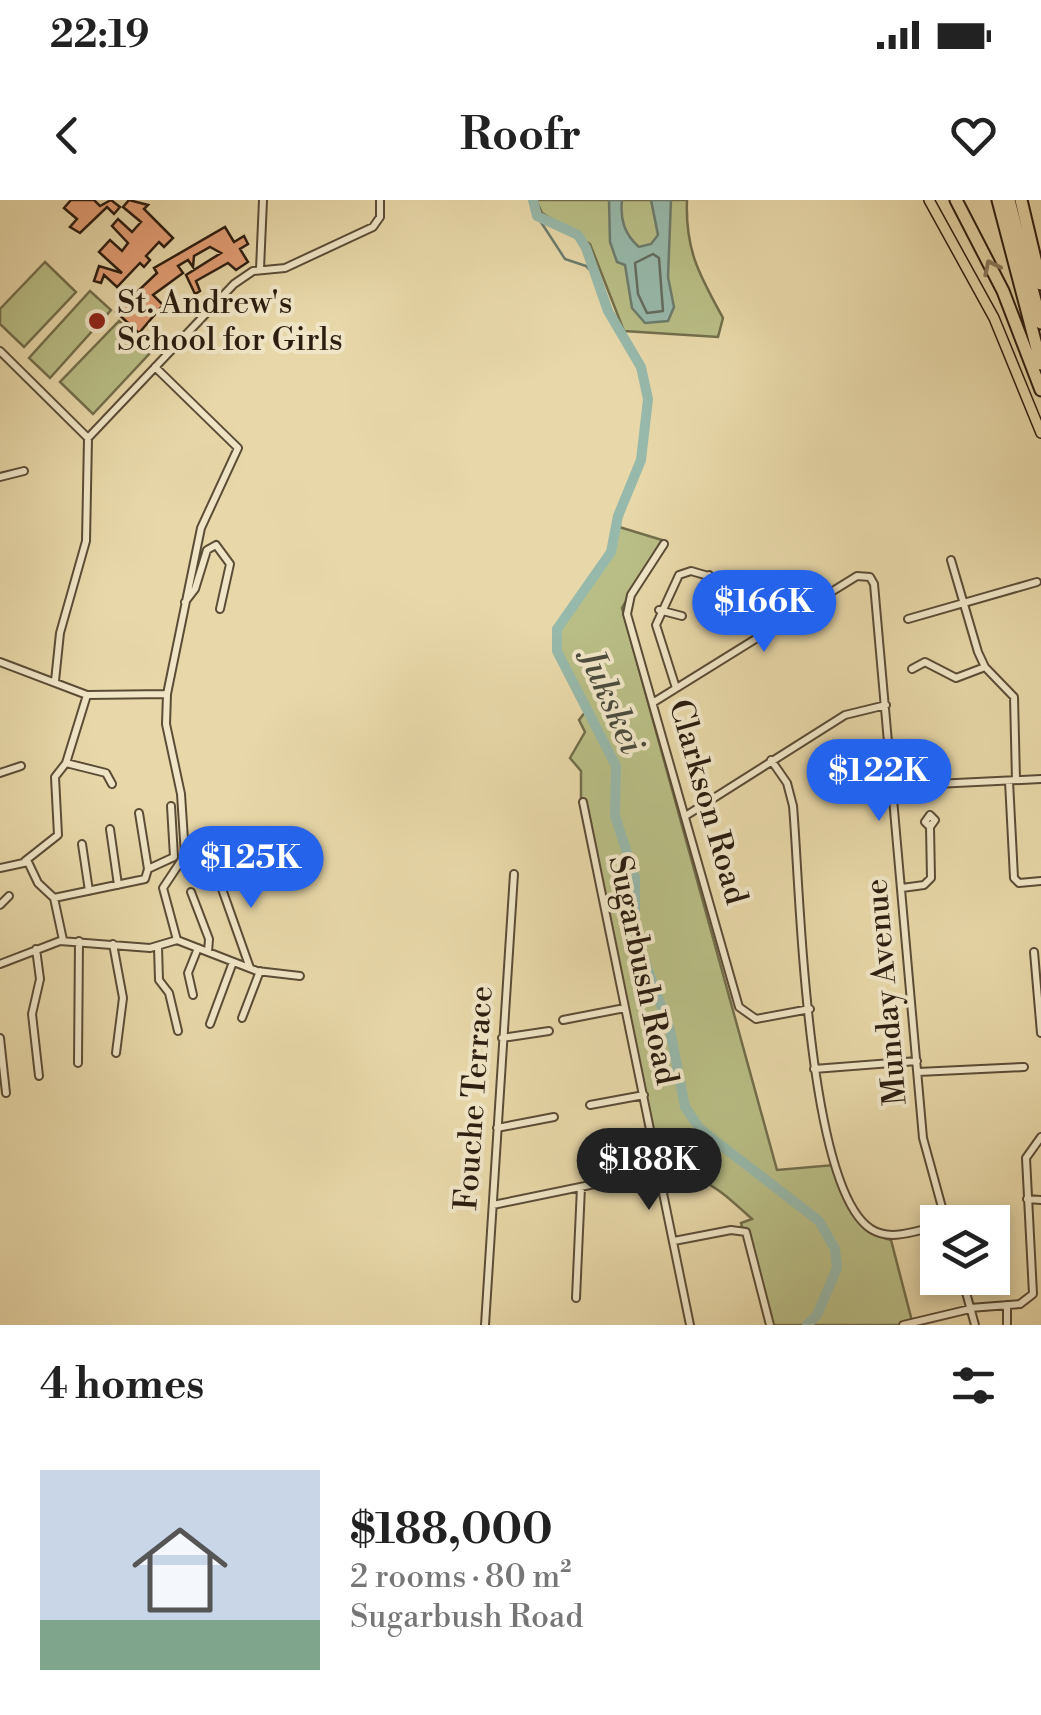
<!DOCTYPE html>
<html lang="en">
<head>
<meta charset="utf-8">
<style>
	body { margin:0; font-family:"Libre Bodoni",serif; background:#f2f2f2; color:#222; height:100vh; display:flex; flex-direction:column; font-size:38px; white-space:nowrap }
	* { box-sizing:border-box; margin:0 }
	p { font-size:32px; color:#767676 }
	.icon { flex:none; width:55px; height:55px; fill:none; stroke:currentColor; stroke-width:2; stroke-linecap:round; stroke-linejoin:round }
	.map { position:relative; height:1125px; overflow:hidden }
	.sheet { display:flex; flex-direction:column; background:#fff; flex:1 }
	.sheet>* { flex:none }
	.fabs { position:absolute; left:920px; top:1005px; display:grid; gap:20px }
	.fabs a { display:grid; place-items:center; width:90px; height:90px; border-radius:0px; background:#fff; box-shadow:0 5px 15px #0003; font-size:50px }
	.price { position:absolute; translate:-50% -85px; padding:0 22px; border-radius:35px; background:#2563eb; color:#fff; font-size:32px; line-height:65px; filter:drop-shadow(0 2px 5px #0008) }
	.price::after { content:''; position:absolute; left:50%; top:60px; width:30px; height:22px; margin-left:-15px; background:inherit; clip-path:polygon(0 0,100% 0,50% 100%) }
	.price.selected { background:#222; color:#fff }
	ul { padding:0; list-style:none }
	li { display:flex; align-items:center; gap:30px; height:250px; padding:0 40px }
	li+li { border-top:2px solid #e0e0e0 }
	li span { display:grid; place-items:center; flex:none; width:280px; height:200px; border-radius:0px; color:#555 }
	li>.icon { margin-inline-start:auto }
	span .icon { width:120px; height:120px; fill:#fffc; stroke-width:1 }
	li b { font-size:42px }
	h2 { display:flex; justify-content:space-between; align-items:center; height:120px; padding:0 40px; font-size:42px }
	.status { display:flex; justify-content:space-between; align-items:center; height:70px; padding:0 50px; background:#fff; direction:ltr }
	.status svg { height:28px; fill:currentColor }
	header { display:flex; justify-content:space-between; align-items:center; height:130px; padding:0 40px; background:#fff; font-size:45px; font-weight:600 }
	.map>svg:first-child { display:block }
	.green { fill:#b9be86; stroke:#726e4b; stroke-width:2.5 }
	.water { fill:#97b9ab; stroke:#6c7b6d; stroke-width:2.5 }
	.lines { fill:none; stroke-linecap:round; stroke-linejoin:round }
	.shore { stroke:#626b5e; stroke-width:2.5 }
	.stream { stroke:#6c7b6d; stroke-width:2.5 }
	.river { stroke:#97b9ab; stroke-width:10 }
	.building { fill:#e39d74; stroke:#2c1d10; stroke-width:2.5 }
	.minor-casing { stroke:#5b4c36; stroke-width:10 }
	.major-casing { stroke:#2c1d10; stroke-width:12 }
	.highway-casing { stroke:#2c1d10; stroke-width:15 }
	.minor { stroke:#f0e6c7; stroke-width:6 }
	.major { stroke:#e8d8a9; stroke-width:9 }
	.highway { stroke:#e8d8a9; stroke-width:11 }
	.oneway { stroke:#8a7a5c }
	.poi-dot { fill:#8f2418; stroke:#f0e6c7; stroke-width:4 }
	.labels { text-anchor:middle; dominant-baseline:central; stroke-width:8; stroke-linejoin:round; paint-order:stroke }
	.poi-label { font-size:32px; fill:#2c1d10; stroke:#f0e6c7; text-anchor:start }
	.street-label { font-size:32px; fill:#2c1d10; stroke:#f0e6c7 }
	.water-label { font-size:35px; font-style:italic; fill:#4c4c3e; stroke:#f0e6c7 }
</style>
</head>
<body>
<div class="status"><b>22:19</b><svg viewBox="0 0 49 12"><path d="M0 12V9h3v3zM5 12V6h3v6zM10 12V3h3v9zM15 12V0h3v12zM26 1h20v11H26zM47 4h2v5h-2z"/></svg></div>
<header><svg class="icon" aria-label="back" viewBox="0 0 24 24"><path d="M15 5l-7 7 7 7"/></svg>Roofr<svg class="icon" aria-label="heart" viewBox="0 0 24 24"><path d="M12 20l-8-8c-3-5 5-10 8-4 3-6 11-1 8 4z"/></svg></header>
<div class="map">
<svg width="1041" height="1125" viewBox="0 0 1041 1125">
	<rect width="100%" height="100%" fill="#e8d8a9"/>
	<filter id="stains"><feTurbulence type="fractalNoise" baseFrequency=".002" numOctaves="4"/><feColorMatrix values="0 0 0 0 .2 0 0 0 0 .09 0 0 0 0 .02 0 0 0 .5 -.17"/></filter>
	<radialGradient id="worn" r=".72"><stop offset=".6" stop-color="#630" stop-opacity="0"/><stop offset="1" stop-color="#630" stop-opacity=".3"/></radialGradient>
	<path class="green" d="M536,0H687C685,51 700,76 723,118L718,137L624,131L590,44L542,13Z
		M45,62L76,92L24,147L0,124V109Z
		M90,91L111,110L50,178L29,158Z
		M119,121L151,152L93,214L60,182Z
		M616,326L662,340L622,408L777,970L834,965C845,995 856,1032 891,1040L913,1125H768L741,1023L752,1019C721,991 699,968 656,976L581,600V571L570,558L585,532L579,520L586,511L560,461L557,429L611,352Z"/>
	<path class="water" d="M609,0H622C620,19 624,34 639,47L651,44L658,35L651,0H671L668,77L674,107L668,121L645,123L632,108L625,65L617,62L610,42Z"/>
	<g class="lines">
		<path class="shore" d="M653,54L659,58L663,111L647,113L638,94L635,63Z"/>
		<path class="stream" d="M537,16L565,59L586,66L600,80"/>
		<path class="river" d="M533,0L537,16L578,35L586,48L608,111L641,167L648,199L641,260L618,316L611,352L557,429V451L616,566L615,616L635,677V735L670,830L685,907L700,929L819,1021L835,1049L837,1068L817,1115L807,1125"/>
	</g>
	<path class="building" d="M71,0H94L100,6L111,0L120,7L114,14L107,7L80,33L70,27L77,19L64,8Z
		M129,0L148,5L144,9L173,38L164,47L159,42L146,56L150,60L144,67L140,63L117,87L104,75L101,83L94,81L99,66L122,73L99,52L110,40L122,51L128,43L112,26L118,19L132,32L141,22L123,7Z
		M225,27L234,42L244,36L248,44L240,49L248,62L236,70L228,63L196,81L200,91L195,94L186,75L221,53L210,47L194,56L193,67L188,60L178,66L183,73L153,95L163,105L139,133L116,112L157,73L154,68Z"/>
	<g class="lines">
		<g class="minor-casing">
			<path id="minor" d="M260,69L263,0
				M0,151L88,238
				M155,167L238,248L201,328L167,494L166,524L181,594L185,655L163,688L177,740
				M88,238L234,84L253,71L285,68L373,27L380,17V0
				M0,277L24,271
				M664,344L631,395L627,414L739,807L756,819L810,809
				M951,360L978,452L985,467L1014,497L1016,580
				M700,398L709,375
				M185,402L195,389L207,350L216,345L230,364L220,409
				M659,410L682,416
				M908,419L1037,382
				M0,462L87,495L167,494
				M912,469L925,462L956,478L985,467
				M55,481L60,433L86,341L88,238
				M676,488L656,425L679,375L691,371L809,405
				M654,502L857,376L870,377L874,384L923,938L946,1022
				M771,560L787,583L793,606C800,686 806,987 871,1029C891,1042 917,1030 938,1026
				M66,563L87,495
				M0,573L21,566
				M1009,581L1014,678L1019,683L1041,681
				M894,586L1041,579
				M583,602L690,1125
				M687,615L845,515L886,505
				M110,629L118,685
				M82,644L89,691
				M25,661L58,635L55,577L66,563L106,573L112,584
				M0,668L28,662L38,683L54,698L63,740
				M148,669L174,657L171,606
				M216,672L250,768
				M902,688L924,685L931,678L930,627L925,622L930,615L935,620L930,627
				M191,692L209,739L208,752
				M54,698L145,679L148,669L139,613
				M0,705L9,696
				M177,740L257,771L300,776
				M113,744L123,798L116,853
				M158,747L159,780L169,793L178,831
				M36,749L40,779L32,814L39,876
				M1034,752L1041,833
				M0,764L60,741L150,748L177,740
				M193,795L188,773L198,748
				M242,818L260,771
				M563,820L625,808
				M210,824L233,762
				M0,838L6,893
				M502,838L549,831
				M78,863L79,741
				M814,869L917,861
				M918,872L1024,867
				M590,905L644,895
				M497,928L554,917
				M1027,999L1041,1000
				M493,1005L658,971
				M674,1041L731,1030L746,1032L770,1125
				M962,1078L975,1125
				M576,1098L581,987
				M1007,1105V1125
				M970,1108L1020,1104L1033,1094L1026,958L1041,937
				M485,1125L514,674
				M903,1125L970,1109"/>
		</g>
		<g class="major-casing">
			<path id="major" d="M929,0L994,118L1041,233"/>
		</g>
		<g class="highway-casing">
			<path id="highway" d="M956,0L1003,91L1041,190
				M998,0L1041,164
				M1009,0L1041,123
				M1021,0L1041,84"/>
		</g>
		<use href="#minor" class="minor"/>
		<use href="#major" class="major"/>
		<use href="#highway" class="highway"/>
	</g>
	<defs><path id="oneway-chevron" d="M-2-3.5L2.5 0L-2 3.5" fill="none" stroke-width="1.6" stroke-linecap="round" stroke-linejoin="round" transform="scale(2.5)"/></defs>
	<use class="oneway" href="#oneway-chevron" transform="translate(991 67) rotate(-116)"/>
	<circle class="poi-dot" cx="97" cy="121" r="10"/>
	<g class="labels">
		<g class="poi-label">
			<text x="117" y="103">St. Andrew's<tspan x="117" dy="37">School for Girls</tspan></text>
		</g>
		<g class="street-label">
			<text transform="translate(708 602) rotate(74)">Clarkson Road</text>
			<text transform="translate(643 770) rotate(78)">Sugarbush Road</text>
			<text transform="translate(886 792) rotate(-95)">Munday Avenue</text>
			<text transform="translate(474 898) rotate(-86)">Fouche Terrace</text>
		</g>
		<g class="water-label">
			<text transform="translate(611 502) rotate(66)">Jukskei</text>
		</g>
	</g>
	<rect width="100%" height="100%" filter="url(#stains)"/>
	<rect width="100%" height="100%" fill="url(#worn)"/>
</svg>
<div class="fabs">
<a><svg class="icon" aria-label="layers" viewBox="0 0 24 24"><path d="M12 4l9 5-9 5-9-5zM3 14l9 5 9-5"/></svg></a>
</div>
<b class="price" style="left:764px;top:455px">$166K</b>
<b class="price" style="left:879px;top:624px">$122K</b>
<b class="price" style="left:251px;top:711px">$125K</b>
<b class="price selected" style="left:649px;top:1013px">$188K</b>
</div>
<section class="sheet">
<h2>4 homes<svg class="icon" aria-label="filters" viewBox="0 0 24 24"><path d="M4 7h16M4 17h16"/><circle cx="9" cy="7" r="2"/><circle cx="15" cy="17" r="2"/></svg></h2>
<ul>
<li><span style="background:linear-gradient(#c9d6e8 75%,#7fa58c 0)"><svg class="icon" aria-label="home" viewBox="0 0 24 24"><path d="M3 11l9-7 9 7M6 9v11h12V9"/></svg></span><div><b>$188,000</b><p>2 rooms · 80 m²</p><p>Sugarbush Road</p></div></li>
</ul>
</section>
</body>
</html>
